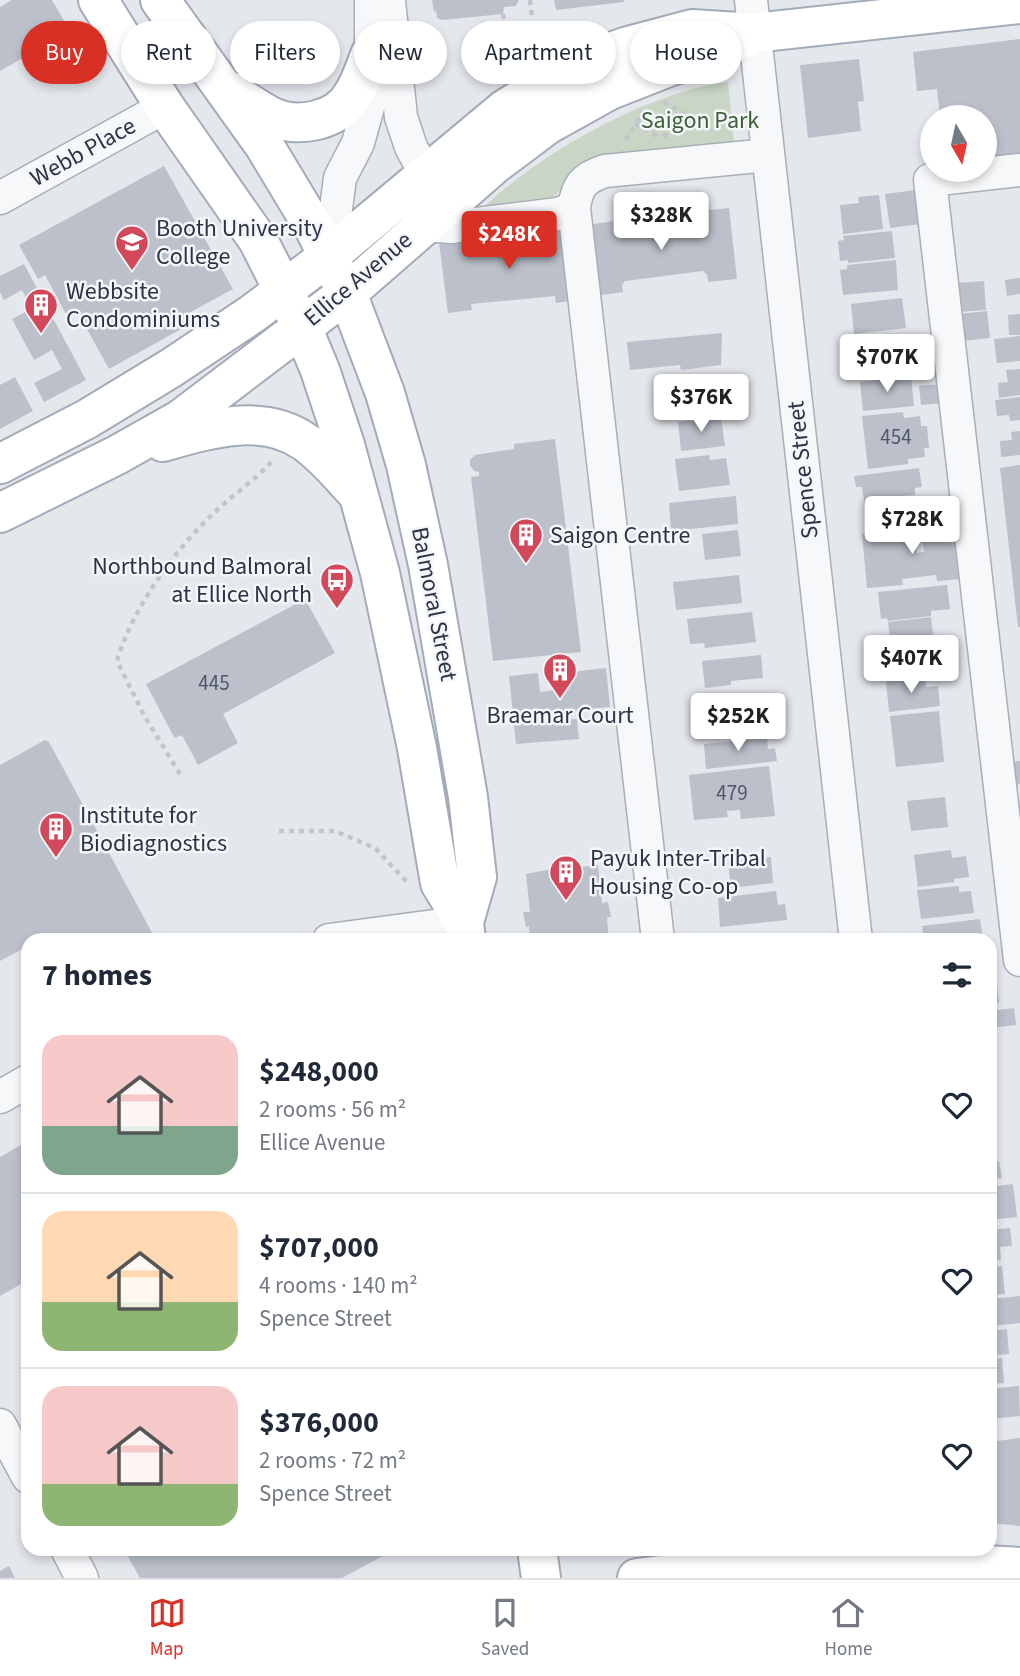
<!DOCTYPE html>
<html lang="en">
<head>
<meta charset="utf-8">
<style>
	body { margin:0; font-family:"Source Sans 3",sans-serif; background:#f6f6f7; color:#1f2937; height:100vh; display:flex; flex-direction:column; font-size:26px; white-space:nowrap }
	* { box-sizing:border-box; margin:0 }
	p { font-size:23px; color:#747a83 }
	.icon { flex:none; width:38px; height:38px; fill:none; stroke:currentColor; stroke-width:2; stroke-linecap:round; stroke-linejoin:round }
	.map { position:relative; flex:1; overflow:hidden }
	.details { position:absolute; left:21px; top:933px; width:976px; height:623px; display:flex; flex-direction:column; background:#fff; border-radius:21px; box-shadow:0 4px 10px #0003 }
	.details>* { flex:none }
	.guide { position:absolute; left:21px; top:21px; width:978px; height:63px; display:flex; gap:14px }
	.needle { width:46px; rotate:171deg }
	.buttons { position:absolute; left:920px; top:105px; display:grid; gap:14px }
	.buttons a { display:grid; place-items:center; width:77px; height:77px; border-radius:50%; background:#fff; box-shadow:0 4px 10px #0003; font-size:35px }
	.price { position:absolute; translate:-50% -60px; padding:0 16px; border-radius:7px; background:#fff; color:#222; font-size:23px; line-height:46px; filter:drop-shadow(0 2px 4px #0008) }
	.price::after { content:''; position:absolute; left:50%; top:42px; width:21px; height:16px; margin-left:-10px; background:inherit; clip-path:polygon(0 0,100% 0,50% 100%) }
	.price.on { background:#d93025; color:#fff }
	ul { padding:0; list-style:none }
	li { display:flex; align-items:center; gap:21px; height:175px; padding:0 21px }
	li+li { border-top:2px solid #e0e1e3 }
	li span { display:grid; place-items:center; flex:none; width:196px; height:140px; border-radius:21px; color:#555 }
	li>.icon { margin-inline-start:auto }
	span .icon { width:84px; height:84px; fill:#fffc; stroke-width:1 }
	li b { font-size:30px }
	h2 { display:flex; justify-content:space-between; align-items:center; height:84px; padding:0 21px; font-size:30px }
	.chip { padding:0 24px; border-radius:32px; background:#fff; box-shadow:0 4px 10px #0003; font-size:24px; line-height:63px }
	.chip.on { background:#d93025; color:#fff }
	.menu { display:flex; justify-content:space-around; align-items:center; height:98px; border-top:2px solid #e0e1e3; background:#fff; font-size:19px; color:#747a83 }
	.menu a { display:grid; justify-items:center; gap:4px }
	.menu .on { color:#d93025 }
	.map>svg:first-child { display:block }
	.green { fill:#c9d6c5 }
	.building { fill:#bbc0ca }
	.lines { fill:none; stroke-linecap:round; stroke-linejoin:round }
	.minor-casing { stroke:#a9aeb7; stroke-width:35 }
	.major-casing { stroke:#a3abb8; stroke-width:42 }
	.path { stroke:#c2c5cb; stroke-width:4.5; stroke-dasharray:5 5; stroke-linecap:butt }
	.minor { stroke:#f7f8fa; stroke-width:32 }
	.major { stroke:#fff; stroke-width:38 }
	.labels { text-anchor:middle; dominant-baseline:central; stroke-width:5; stroke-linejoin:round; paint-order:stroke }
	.number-label { font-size:21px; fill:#4f5766 }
	.park-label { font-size:24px; fill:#3f6138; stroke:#f4f6f9 }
	.street-label { font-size:24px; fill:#2b3445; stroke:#f4f6f9 }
	.poi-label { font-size:24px; fill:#2b3445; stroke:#f4f6f9; text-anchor:start }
</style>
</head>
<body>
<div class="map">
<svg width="1020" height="1578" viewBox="0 0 1020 1578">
	<rect width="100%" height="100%" fill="#e4e7ec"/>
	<path class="green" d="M728,82L734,146L568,182L550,200L475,216C532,157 646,92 728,82Z"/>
	<path class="building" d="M12,0H52L70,31L0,71V7Z
		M432,0H519L516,6L504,7L503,14L442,20L437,18L436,11L434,12Z
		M554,0H624V2L556,10Z
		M1020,39V155L985,159V117H940L937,89L917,91L913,52Z
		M859,59L864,101L858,102L861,131L808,138L800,65Z
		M164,166L233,289L187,314L192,323L109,369L77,311L67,316L45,275L38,279L19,245Z
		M916,190L920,224L890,228L885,194Z
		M879,195L883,229L843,234L840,205L859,203L858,197Z
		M729,208L737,279L708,282L707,275L703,271L625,281L622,285L623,292L594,296L586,225L615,221L616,229L619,232L698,222L701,219L700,211Z
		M571,230L578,300L556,303L555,296L471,304L472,310L448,313L439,242L476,239L477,245L548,237L546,232Z
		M892,231L895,258L848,263V260L840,261L838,241L844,240L843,236Z
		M896,260L898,290L843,295L840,270L847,269V265Z
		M24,264L86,380L44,402L34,383L62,369L52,350L34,360L12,319L32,309L22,290L4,300L0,292V276Z
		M1020,278V294L1007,296L1005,280Z
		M984,281L986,310L959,312L956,283Z
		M902,298L906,328L854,334L851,304Z
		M987,311L990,338L962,341L958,314Z
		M1020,314V335H1009L1008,315Z
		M722,333L721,365L681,370L680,365L630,370L627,342Z
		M1020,336V361L997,363L994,339Z
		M907,337L910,367L859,372L856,342Z
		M1020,369V395L999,398L998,383L1008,382L1006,370Z
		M911,376L914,406L863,411L860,382Z
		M15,377L33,411L0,429V385Z
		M726,377L729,406L676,412L675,404L667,405L666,391L674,390L673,382Z
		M941,384L942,403L921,405L919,386Z
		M1020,397V420L1010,421L1009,415L997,416L995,400Z
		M903,412L904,418L920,416L921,426H927L929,448H924L925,457L908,459V464L868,469L862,416Z
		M721,417L725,446L681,451L678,422Z
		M1020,431V455L1001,457L1000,441L1012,440L1011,432Z
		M555,439L581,652L493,661L471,477L479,476V472L474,471L470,465V460L475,455L514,449V444Z
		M709,455L710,460L726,458L730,485L679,491L675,459Z
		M1020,465V627H1018L1000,468Z
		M919,468L922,487L915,488V495L902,496L903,503L865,508L862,487H856L854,476Z
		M736,496L738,524L671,531L669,503Z
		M957,523L963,579L937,581L936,575L902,579L903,585L867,588L862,534L896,531V536L902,535L905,538L915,537L917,553L924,552L921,527Z
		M738,530L741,556L705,560L702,534Z
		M739,575L742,603L676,610L673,582Z
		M947,585L950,609L931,611V616L888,621L887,618L881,619L878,592Z
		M305,599L335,653L223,714L238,743L198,765L182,735L175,738L173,735L146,684Z
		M752,612L756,642L705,648L704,643L690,644L687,619Z
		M931,617L934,643L891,648L888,622Z
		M930,646L933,666L880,673L878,652Z
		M761,655L763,678L731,681V685L705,688L702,661Z
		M606,668L610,707L546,713L547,721L577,719L579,739L516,744L509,676L538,673L540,692L556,690L554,674Z
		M925,676L926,687L938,686L940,706L889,712L886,681Z
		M733,697V704L765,702L767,721L718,726L715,698Z
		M939,711L944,762L896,767L890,716Z
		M767,738L768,749L775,748L777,761L706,769L704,744Z
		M45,740L49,742L156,940H28V946L0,961V765Z
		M1020,761V784L1010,785L1007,762Z
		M769,766L775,816L741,819L740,810L727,811L728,817L694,820L689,775Z
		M945,797L948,827L911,831L907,801Z
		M951,850L952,858L966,856L969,877L954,879V882L918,887L914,855Z
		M771,857L773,883L731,888L728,861Z
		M571,865L574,868L598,865L602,903L608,902L611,917H607L609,940H530L529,926L526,927L523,912H530L526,874Z
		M959,886V892L971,891L974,913L921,919L917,890Z
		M776,891L778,905L785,904L787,920L720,927L718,898Z
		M980,919L983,940H924L922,926Z
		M990,982H997L999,1003L990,1004Z
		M1014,1008L1016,1025L990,1028V1011Z
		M28,1141V1292L23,1283L0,1296V1157Z
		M999,1161L1002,1178L990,1179V1162Z
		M1013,1184L1017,1217L990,1220V1187Z
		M1010,1228L1012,1246L1000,1247L1001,1260L990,1261V1230Z
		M1002,1266L1005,1294L990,1295V1267Z
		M1020,1296V1323L990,1326V1299Z
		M1007,1329L1009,1354L990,1356V1331Z
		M1002,1358L1004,1383L990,1384V1359Z
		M1019,1386L1020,1416L990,1419V1389Z
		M1020,1438V1526L990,1523V1442Z
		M139,1549H396L342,1578H140L127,1555Z
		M9,1566L15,1578H0V1571Z"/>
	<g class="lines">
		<g class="minor-casing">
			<path id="minor" d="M751,0L856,940
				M389,1L401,117L411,147L426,175
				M1020,170L930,180L1020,960
				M0,198L165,107
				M423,225L451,227L558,214L574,208
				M330,255L340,178L358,143L371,96V0
				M329,940L464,922
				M658,940L574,208C577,186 583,178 605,171L768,155
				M0,1097L28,1081
				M0,1425L28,1477
				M67,1549L82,1578"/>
		</g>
		<g class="major-casing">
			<path id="major" d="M98,0L165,107L258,240L302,327L320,370L345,445L380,573L417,748L440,883L464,922L466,940
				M160,0L264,145L314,228L347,293L385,393L406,465L428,565L468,797L477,877L464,922
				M232,92C244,100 257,109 270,116C296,129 338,122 353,94C361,82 365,67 371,53
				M163,442C208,429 263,412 305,442C324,455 340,475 356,492
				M0,464L87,419L171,368L252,314L330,255L505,109L564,72L594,58L628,46L692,29L754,33L1020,4
				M0,513L117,455L181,419L347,293L495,164L547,125L610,90L671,66L702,57L749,36
				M537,1549L541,1578
				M637,1578C693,1571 750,1564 807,1562C878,1558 949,1563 1020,1567"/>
		</g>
		<path class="path" d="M530,0L532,17
			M503,14L504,20
			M425,30L427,43
			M430,67L432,79
			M664,102L714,131
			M635,124L657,136
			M664,137L681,112
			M626,140L643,111
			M180,774L145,717L117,661C131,611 175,549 213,514C232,495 256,480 273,460
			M279,831H335L375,848L407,882"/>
		<use href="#minor" class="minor"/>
		<use href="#major" class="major"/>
	</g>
	<defs>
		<g id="university-pin" transform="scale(1.75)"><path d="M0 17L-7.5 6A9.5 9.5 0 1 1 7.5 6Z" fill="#d1495b" stroke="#f4f6f9"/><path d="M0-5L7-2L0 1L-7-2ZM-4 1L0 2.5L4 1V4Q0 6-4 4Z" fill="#fff"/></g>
		<g id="building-pin" transform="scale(1.75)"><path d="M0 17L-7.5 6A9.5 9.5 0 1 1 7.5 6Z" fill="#d1495b" stroke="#f4f6f9"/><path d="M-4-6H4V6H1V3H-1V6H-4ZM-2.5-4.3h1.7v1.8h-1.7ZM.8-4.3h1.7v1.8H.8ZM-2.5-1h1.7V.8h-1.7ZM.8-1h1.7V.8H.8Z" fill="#fff"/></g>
		<g id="bus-pin" transform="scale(1.75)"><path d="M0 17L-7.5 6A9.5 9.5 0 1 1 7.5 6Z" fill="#d1495b" stroke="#f4f6f9"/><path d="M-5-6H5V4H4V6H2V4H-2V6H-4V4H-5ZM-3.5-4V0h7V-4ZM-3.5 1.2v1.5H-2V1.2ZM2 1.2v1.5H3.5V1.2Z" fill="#fff"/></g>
	</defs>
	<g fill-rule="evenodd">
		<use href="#university-pin" x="132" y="242"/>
		<use href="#building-pin" x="41" y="305"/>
		<use href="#building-pin" x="526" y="535"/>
		<use href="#bus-pin" x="337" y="580"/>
		<use href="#building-pin" x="560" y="670"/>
		<use href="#building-pin" x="56" y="829"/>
		<use href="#building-pin" x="566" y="872"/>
	</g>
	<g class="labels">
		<g class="number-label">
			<text x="896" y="437">454</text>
			<text x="214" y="683">445</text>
			<text x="732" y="793">479</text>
		</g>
		<g class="park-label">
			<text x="700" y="120">Saigon Park</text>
		</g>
		<g class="street-label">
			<text transform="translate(83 152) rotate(-29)">Webb Place</text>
			<text transform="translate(358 279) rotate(-40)">Ellice Avenue</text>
			<text transform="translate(803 470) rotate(-96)">Spence Street</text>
			<text transform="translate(434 604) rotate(79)">Balmoral Street</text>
		</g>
		<g class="poi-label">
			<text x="156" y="228">Booth University<tspan x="156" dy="28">College</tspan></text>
			<text x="66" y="291">Webbsite<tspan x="66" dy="28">Condominiums</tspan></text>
			<text x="550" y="535">Saigon Centre</text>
			<text x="312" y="566" text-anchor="end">Northbound Balmoral<tspan x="312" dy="28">at Ellice North</tspan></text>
			<text x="560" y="715" text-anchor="middle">Braemar Court</text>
			<text x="80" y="815">Institute for<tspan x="80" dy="28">Biodiagnostics</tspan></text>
			<text x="590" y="858">Payuk Inter-Tribal<tspan x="590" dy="28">Housing Co-op</tspan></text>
		</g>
	</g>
</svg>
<div class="buttons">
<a><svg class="needle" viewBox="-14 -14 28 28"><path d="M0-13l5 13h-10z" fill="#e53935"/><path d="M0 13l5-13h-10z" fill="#747a83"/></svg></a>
</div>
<b class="price" style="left:661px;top:252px">$328K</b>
<b class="price on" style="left:509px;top:271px">$248K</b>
<b class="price" style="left:887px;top:394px">$707K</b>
<b class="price" style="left:701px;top:434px">$376K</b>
<b class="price" style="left:912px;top:556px">$728K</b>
<b class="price" style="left:911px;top:695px">$407K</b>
<b class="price" style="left:738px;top:753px">$252K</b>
<div class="guide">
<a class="chip on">Buy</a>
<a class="chip">Rent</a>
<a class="chip">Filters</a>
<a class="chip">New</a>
<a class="chip">Apartment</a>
<a class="chip">House</a>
</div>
<section class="details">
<h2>7 homes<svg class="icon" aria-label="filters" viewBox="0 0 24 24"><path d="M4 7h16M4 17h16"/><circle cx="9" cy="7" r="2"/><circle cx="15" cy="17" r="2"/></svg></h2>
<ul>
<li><span style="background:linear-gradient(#f6c9c9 65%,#7fa58c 0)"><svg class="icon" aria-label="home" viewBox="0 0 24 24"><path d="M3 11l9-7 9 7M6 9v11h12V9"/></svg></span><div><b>$248,000</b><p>2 rooms · 56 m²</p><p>Ellice Avenue</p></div><svg class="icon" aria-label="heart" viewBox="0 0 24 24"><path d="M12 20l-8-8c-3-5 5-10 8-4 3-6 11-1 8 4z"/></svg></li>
<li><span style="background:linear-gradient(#ffd9b3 65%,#8fb573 0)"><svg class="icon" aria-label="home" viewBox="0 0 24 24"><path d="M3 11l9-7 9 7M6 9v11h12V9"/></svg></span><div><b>$707,000</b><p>4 rooms · 140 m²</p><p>Spence Street</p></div><svg class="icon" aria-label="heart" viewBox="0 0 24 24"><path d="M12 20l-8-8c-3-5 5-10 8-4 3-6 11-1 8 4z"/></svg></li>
<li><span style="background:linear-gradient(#f6c9c9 70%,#8fb573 0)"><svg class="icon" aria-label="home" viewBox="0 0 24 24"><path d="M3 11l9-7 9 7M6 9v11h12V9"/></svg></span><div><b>$376,000</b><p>2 rooms · 72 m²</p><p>Spence Street</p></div><svg class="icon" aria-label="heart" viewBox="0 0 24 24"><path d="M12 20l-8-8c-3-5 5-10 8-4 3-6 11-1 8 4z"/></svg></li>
</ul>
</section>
</div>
<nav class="menu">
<a class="on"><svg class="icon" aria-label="map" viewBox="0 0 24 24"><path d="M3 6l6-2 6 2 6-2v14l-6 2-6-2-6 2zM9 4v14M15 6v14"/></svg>Map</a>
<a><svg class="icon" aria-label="saved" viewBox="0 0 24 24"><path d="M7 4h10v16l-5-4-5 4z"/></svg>Saved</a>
<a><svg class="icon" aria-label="home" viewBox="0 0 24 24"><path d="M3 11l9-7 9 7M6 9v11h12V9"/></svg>Home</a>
</nav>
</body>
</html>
